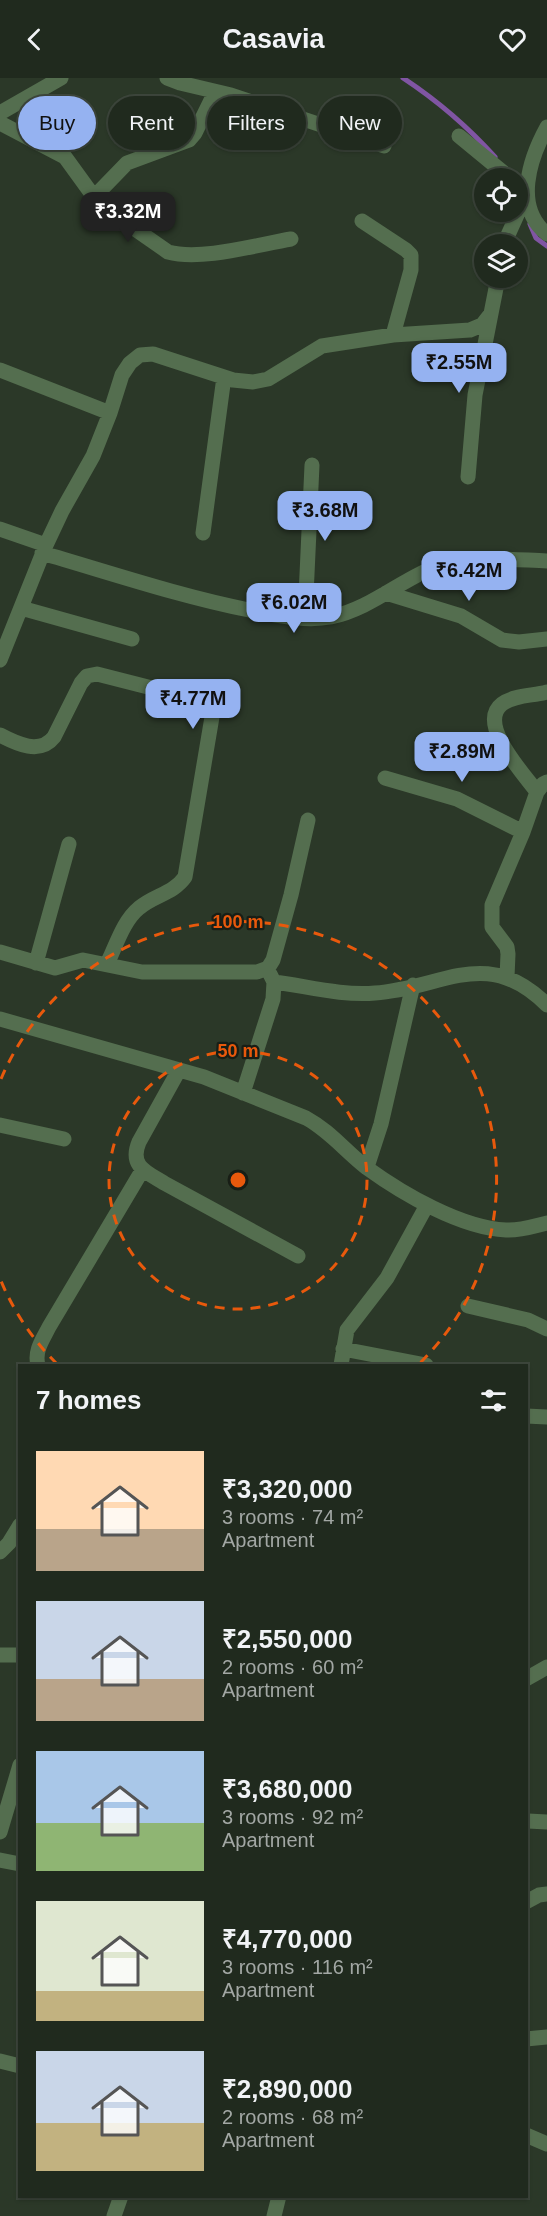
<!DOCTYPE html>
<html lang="en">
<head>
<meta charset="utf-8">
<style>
	body { margin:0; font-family:Helvetica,sans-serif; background:#2d362b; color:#f1f3f6; height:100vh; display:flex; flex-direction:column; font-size:22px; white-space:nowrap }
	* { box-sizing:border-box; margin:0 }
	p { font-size:20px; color:#a2a7a4 }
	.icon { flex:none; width:33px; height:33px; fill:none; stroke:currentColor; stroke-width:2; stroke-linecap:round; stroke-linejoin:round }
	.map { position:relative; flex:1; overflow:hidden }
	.sheet { position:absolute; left:18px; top:1286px; width:510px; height:834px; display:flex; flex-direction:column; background:#202a1e; border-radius:0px; box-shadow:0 2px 4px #0004,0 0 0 2px #3d463c }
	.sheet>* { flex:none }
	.hud { position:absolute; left:18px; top:18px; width:512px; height:54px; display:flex; gap:12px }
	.tools { position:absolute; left:474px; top:90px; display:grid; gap:12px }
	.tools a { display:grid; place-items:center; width:54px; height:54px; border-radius:50%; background:#202a1e; box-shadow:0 2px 4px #0004,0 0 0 2px #3d463c; font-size:30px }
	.price { position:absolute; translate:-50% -51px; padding:0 14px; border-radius:12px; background:#95b2f1; color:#111; font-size:20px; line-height:39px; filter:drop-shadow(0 2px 3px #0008) }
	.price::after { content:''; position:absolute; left:50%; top:36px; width:18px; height:14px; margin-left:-9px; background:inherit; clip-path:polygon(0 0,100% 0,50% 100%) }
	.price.on { background:#222; color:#fff }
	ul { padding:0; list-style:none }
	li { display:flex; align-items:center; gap:18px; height:150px; padding:0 18px }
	li span { display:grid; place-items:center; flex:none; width:168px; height:120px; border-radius:0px; color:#555 }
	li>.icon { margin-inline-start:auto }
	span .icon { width:72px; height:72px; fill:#fffc; stroke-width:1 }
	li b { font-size:26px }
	h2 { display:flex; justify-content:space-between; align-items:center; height:72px; padding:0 18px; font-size:26px }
	.tag { padding:0 21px; border-radius:27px; background:#202a1e; box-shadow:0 2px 4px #0004,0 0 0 2px #3d463c; font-size:21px; line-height:54px }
	.tag.on { background:#95b2f1; color:#111 }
	header { display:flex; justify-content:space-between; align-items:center; height:78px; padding:0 18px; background:#202a1e; font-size:27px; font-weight:600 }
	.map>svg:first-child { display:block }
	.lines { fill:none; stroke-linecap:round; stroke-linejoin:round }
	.stream { stroke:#8055a3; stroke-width:5 }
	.street { stroke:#546e4f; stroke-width:15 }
	.ring { fill:none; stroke:#e8590c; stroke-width:3; stroke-dasharray:10 8 }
	.centre { fill:#e8590c; stroke:#181e16; stroke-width:3 }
	.ring-label { font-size:18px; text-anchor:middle; font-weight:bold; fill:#e8590c; stroke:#181e16; stroke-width:4.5; stroke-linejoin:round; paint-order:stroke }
</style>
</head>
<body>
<header><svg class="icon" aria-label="back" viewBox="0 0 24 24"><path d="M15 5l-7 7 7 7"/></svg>Casavia<svg class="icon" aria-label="heart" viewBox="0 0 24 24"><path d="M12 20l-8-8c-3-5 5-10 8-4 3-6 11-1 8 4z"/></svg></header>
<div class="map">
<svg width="547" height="2138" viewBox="0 0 547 2138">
	<rect width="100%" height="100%" fill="#2b3828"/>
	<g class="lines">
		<path class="stream" d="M403,0C438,23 467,48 495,79
			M530,146L536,160L547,168"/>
		<path class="street" d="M167,0L180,5L231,17L384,68
			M0,35L61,0
			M0,45L65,79L94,119L105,130L168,174C201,183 256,167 291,161
			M547,49C530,80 513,129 547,156
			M459,58L510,100
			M94,119L127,85L189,62L195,55L215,14
			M362,143L406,172L411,177V192L393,257
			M506,166L508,157L527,115
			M0,292L110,335
			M468,399L475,317L498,200
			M0,451L46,467
			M203,455L224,299
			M42,475C111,495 179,518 249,532C276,537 304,544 331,539C371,531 404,499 442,486C470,477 517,482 547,483
			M386,515L461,538L502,562L519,564L547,561
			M21,530L132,561
			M305,540L312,387
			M0,582L46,467L62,433L93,378L110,335L122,297L130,285L140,277L153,276L233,302L253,304L268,301L322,268L393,257L470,252L482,247L489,238
			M0,657C17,666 40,677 54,659L81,605L87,598L97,596L195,621C206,625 210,627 212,639L185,799C173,816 154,817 139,830C123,843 116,868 107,886
			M385,700L457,721L523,754
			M537,714C525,697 476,646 502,626C514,617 533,618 547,614
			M0,874L55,890L83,882L142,894H257L268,890L273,882L291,817L308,742
			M36,885L69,766
			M507,899L508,876L507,869L492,849V827L523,754L537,714L543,706L547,704
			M274,904C306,908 342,918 375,915C443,910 487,867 547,927
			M0,941L204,999L306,1040C330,1053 346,1074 367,1090C403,1116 461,1150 506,1152C520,1153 534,1148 547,1145
			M179,992L139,1064C129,1088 146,1094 164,1105L298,1178
			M243,1015L273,921L274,904L270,896
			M0,1047L64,1061
			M367,1089L381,1046L413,907
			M468,1228L528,1242L547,1251
			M343,1271L426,1287
			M38,1287C34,1273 43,1261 49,1249L143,1091
			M341,1287L347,1252L387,1200L427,1127
			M526,1338L547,1339
			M0,1474L9,1465L20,1447
			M0,1577H20
			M526,1601L547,1589
			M528,1743L547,1744
			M0,1754L20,1687
			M0,1782L20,1786
			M526,1824L539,1817L547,1816
			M526,1961L547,1959
			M0,1983L20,1988
			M526,2057L547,2066
			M114,2138L121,2118
			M274,2138L279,2118"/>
	</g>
	<g class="ring">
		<circle cx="238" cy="1102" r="129"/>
		<path d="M57 1286A258 258 0 0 1 1 1203M1 1001A258 258 0 1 1 419 1286"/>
	</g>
	<circle cx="238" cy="1102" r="9" class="centre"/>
	<g class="ring-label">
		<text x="238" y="850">100 m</text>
		<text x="238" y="979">50 m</text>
	</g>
</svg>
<div class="tools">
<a><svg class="icon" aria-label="locate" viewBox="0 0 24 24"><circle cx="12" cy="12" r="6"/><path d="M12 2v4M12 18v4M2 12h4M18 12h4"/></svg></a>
<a><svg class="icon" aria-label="layers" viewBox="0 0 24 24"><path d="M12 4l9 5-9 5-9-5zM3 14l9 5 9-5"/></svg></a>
</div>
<b class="price on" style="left:128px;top:165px">₹3.32M</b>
<b class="price" style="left:459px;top:316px">₹2.55M</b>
<b class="price" style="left:325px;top:464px">₹3.68M</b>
<b class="price" style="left:469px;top:524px">₹6.42M</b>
<b class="price" style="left:294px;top:556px">₹6.02M</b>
<b class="price" style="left:193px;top:652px">₹4.77M</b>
<b class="price" style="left:462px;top:705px">₹2.89M</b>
<div class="hud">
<a class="tag on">Buy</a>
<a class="tag">Rent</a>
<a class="tag">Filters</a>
<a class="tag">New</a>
</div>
<section class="sheet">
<h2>7 homes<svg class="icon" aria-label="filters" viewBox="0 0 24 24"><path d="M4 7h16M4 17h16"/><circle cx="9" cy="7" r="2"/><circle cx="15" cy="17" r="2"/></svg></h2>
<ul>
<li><span style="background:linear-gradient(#ffd9b3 65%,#b9a48a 0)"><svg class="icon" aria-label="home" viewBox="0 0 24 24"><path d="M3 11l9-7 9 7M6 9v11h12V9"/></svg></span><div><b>₹3,320,000</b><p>3 rooms · 74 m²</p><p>Apartment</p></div></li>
<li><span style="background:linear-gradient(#c9d6e8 65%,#b9a48a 0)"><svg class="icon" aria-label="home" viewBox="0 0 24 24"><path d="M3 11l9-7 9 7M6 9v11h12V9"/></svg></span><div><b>₹2,550,000</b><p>2 rooms · 60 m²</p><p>Apartment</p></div></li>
<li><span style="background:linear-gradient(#a9c7e8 60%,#8fb573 0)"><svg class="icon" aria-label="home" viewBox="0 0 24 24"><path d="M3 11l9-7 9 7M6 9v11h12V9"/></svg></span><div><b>₹3,680,000</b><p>3 rooms · 92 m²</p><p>Apartment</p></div></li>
<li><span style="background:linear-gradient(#dfe7d0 75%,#c2b280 0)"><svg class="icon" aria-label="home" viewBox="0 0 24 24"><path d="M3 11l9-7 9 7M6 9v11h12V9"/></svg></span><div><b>₹4,770,000</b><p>3 rooms · 116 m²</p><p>Apartment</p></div></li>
<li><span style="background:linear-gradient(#c9d6e8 60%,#c2b280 0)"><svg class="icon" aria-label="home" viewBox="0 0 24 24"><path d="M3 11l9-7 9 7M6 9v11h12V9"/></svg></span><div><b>₹2,890,000</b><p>2 rooms · 68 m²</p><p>Apartment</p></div></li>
</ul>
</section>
</div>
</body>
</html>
